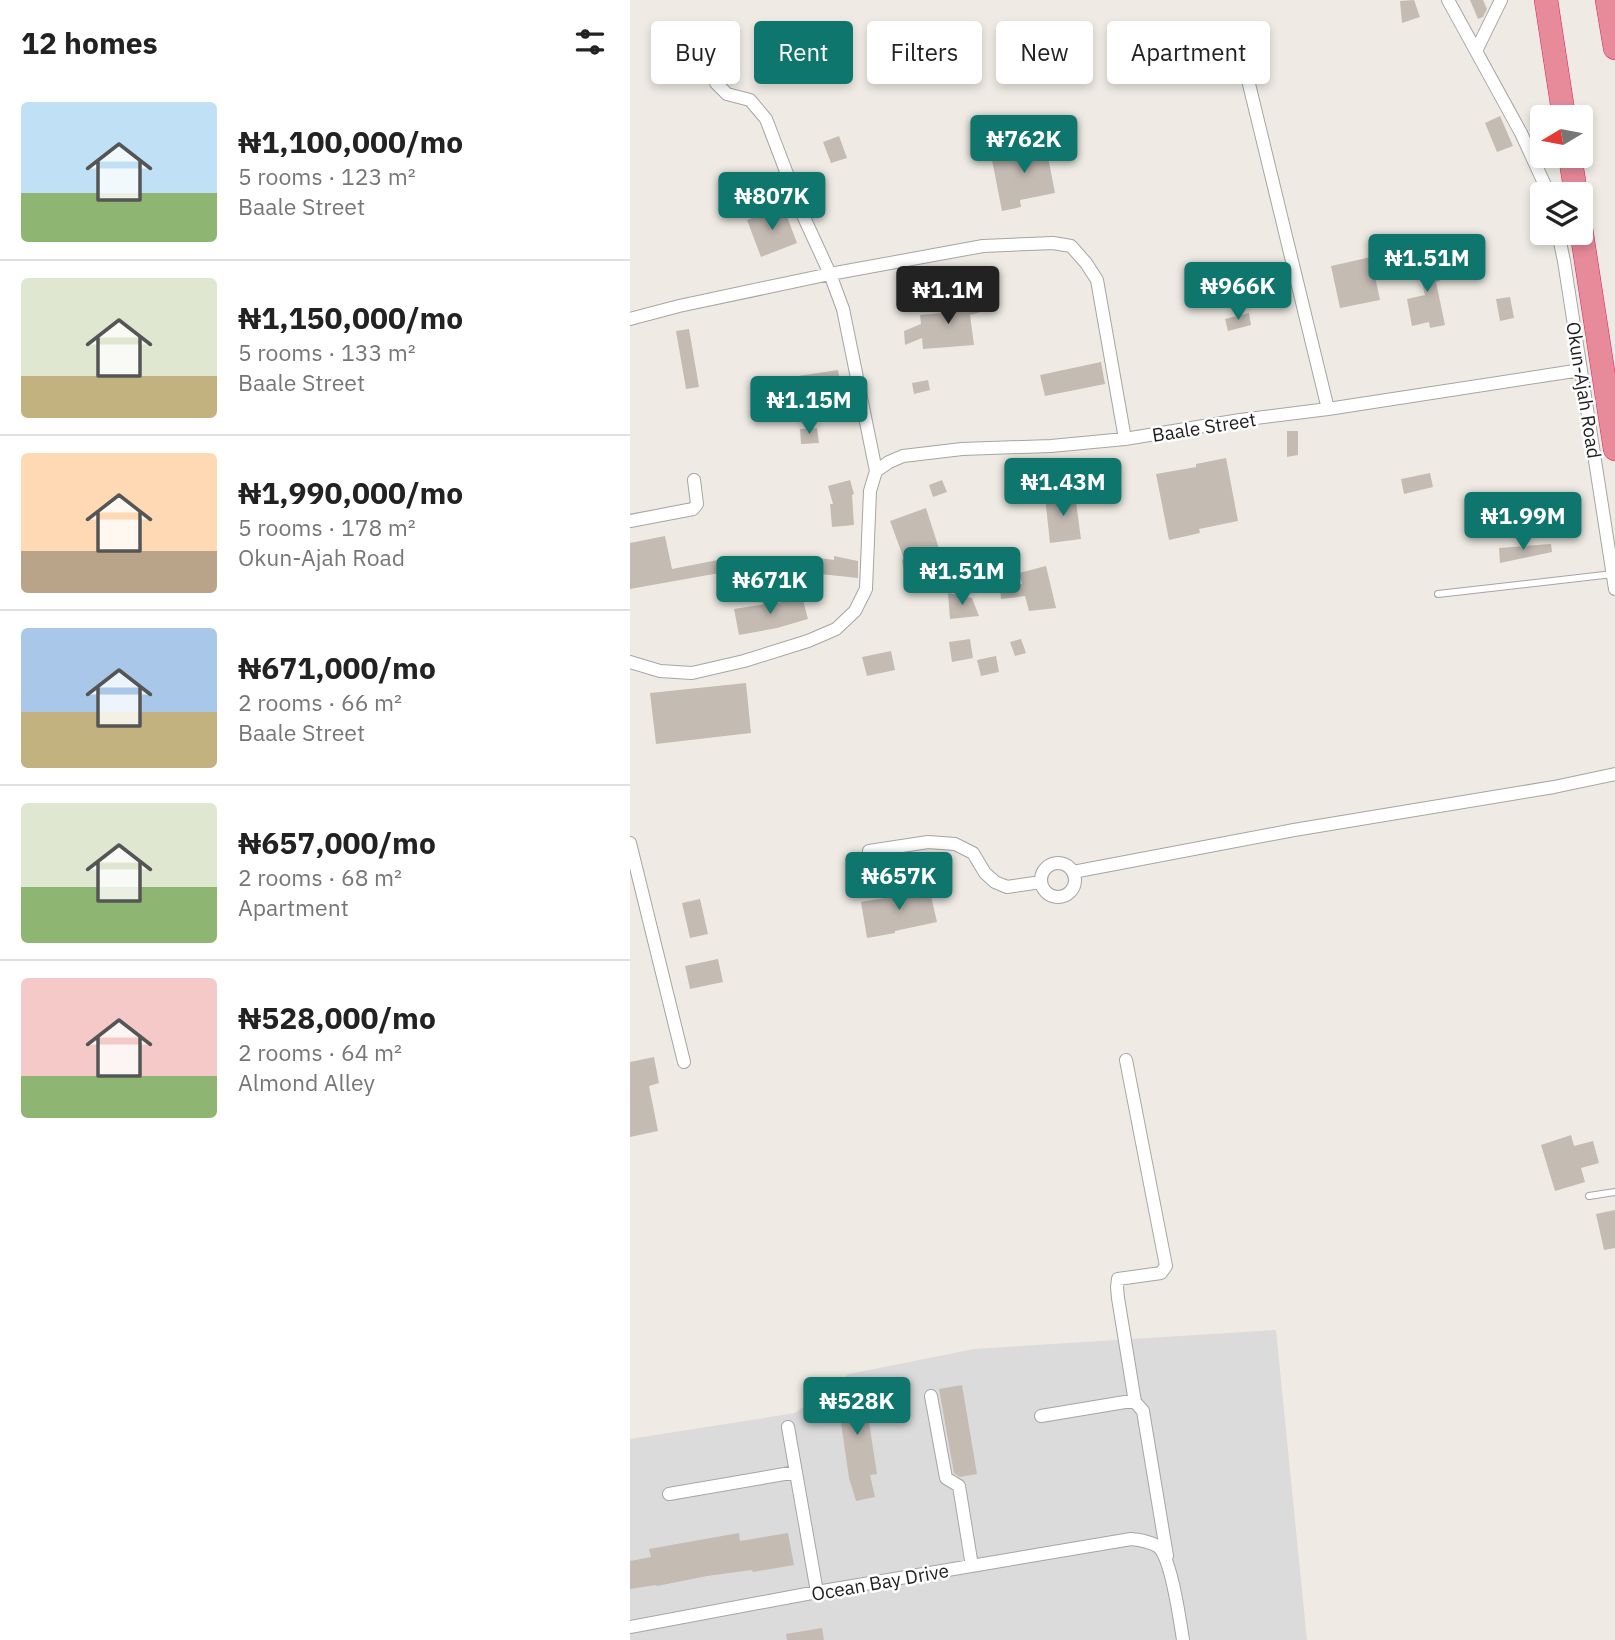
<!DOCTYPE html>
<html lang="en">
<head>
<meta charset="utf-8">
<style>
	body { margin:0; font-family:"IBM Plex Sans",sans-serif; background:#f2f2f2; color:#222; height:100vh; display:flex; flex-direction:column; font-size:26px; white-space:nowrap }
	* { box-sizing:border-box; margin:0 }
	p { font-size:23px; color:#767676 }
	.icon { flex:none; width:38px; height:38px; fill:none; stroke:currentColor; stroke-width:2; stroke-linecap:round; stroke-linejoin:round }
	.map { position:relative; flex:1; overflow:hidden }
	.sheet { display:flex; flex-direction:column; background:#fff; width:630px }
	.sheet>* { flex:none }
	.hud { position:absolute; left:21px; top:21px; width:665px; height:63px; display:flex; gap:14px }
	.needle { width:46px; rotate:260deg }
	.tools { position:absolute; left:900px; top:105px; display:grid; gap:14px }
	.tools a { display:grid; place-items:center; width:63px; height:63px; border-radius:7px; background:#fff; box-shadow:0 4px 10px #0003; font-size:35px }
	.price { position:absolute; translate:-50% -60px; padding:0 16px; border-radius:7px; background:#0f766e; color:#fff; font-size:23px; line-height:46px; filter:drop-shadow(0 2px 4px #0008) }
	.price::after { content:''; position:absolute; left:50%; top:42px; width:21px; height:16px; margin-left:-10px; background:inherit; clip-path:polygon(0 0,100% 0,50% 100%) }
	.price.current { background:#222; color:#fff }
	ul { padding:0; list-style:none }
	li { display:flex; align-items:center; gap:21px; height:175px; padding:0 21px }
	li+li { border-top:2px solid #e0e0e0 }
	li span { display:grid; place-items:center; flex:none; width:196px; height:140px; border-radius:7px; color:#555 }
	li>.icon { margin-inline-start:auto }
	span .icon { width:84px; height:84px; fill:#fffc; stroke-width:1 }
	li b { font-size:30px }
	h2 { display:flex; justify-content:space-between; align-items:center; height:84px; padding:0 21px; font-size:30px }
	.chip { padding:0 24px; border-radius:7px; background:#fff; box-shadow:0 4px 10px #0003; font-size:24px; line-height:63px }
	.chip.current { background:#0f766e; color:#fff }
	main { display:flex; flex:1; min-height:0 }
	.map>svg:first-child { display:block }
	.residential { fill:#dcdbdb }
	.building { fill:#c4bbb3 }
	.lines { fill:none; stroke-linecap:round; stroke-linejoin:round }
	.lane-casing { stroke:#a5a5a5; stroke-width:8 }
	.street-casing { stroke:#a5a5a5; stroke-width:14 }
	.highway-casing { stroke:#db225e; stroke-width:24 }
	.lane { stroke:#fff; stroke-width:6 }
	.street { stroke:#fff; stroke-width:12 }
	.highway { stroke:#e78a9a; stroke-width:23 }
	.labels { text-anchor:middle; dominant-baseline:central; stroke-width:5; stroke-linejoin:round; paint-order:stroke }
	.street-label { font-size:19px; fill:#1e1e1e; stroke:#fff }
</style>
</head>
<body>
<main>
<section class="sheet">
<h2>12 homes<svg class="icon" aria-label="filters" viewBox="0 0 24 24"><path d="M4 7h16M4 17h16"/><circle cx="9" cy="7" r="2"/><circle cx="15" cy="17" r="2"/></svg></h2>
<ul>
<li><span style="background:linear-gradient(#bfe0f5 65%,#8fb573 0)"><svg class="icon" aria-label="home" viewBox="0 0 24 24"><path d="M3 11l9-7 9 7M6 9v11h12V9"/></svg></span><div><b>₦1,100,000/mo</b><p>5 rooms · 123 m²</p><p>Baale Street</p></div></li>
<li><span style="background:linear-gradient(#dfe7d0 70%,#c2b280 0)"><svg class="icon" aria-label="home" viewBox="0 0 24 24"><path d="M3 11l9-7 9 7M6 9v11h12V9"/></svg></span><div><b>₦1,150,000/mo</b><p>5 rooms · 133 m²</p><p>Baale Street</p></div></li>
<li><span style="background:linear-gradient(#ffd9b3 70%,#b9a48a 0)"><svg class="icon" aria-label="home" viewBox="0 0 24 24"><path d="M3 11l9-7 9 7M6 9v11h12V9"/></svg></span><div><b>₦1,990,000/mo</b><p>5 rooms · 178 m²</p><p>Okun-Ajah Road</p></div></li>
<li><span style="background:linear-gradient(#a9c7e8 60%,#c2b280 0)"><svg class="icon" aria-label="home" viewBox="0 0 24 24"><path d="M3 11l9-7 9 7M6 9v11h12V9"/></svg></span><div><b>₦671,000/mo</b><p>2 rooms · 66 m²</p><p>Baale Street</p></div></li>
<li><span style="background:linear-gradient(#dfe7d0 60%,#8fb573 0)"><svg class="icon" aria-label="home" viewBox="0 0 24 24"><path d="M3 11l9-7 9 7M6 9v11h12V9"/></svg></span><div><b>₦657,000/mo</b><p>2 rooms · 68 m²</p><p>Apartment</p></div></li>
<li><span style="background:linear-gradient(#f6c9c9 70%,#8fb573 0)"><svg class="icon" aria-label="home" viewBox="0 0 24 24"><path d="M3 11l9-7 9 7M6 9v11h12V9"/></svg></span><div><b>₦528,000/mo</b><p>2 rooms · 64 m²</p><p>Almond Alley</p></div></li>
</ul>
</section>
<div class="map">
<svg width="985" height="1640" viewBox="0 0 985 1640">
	<rect width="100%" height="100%" fill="#efebe4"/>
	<path class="residential" d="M646,1330L677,1640H0V1439L165,1413L219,1374L344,1349Z"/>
	<path class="building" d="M784,0L790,17L772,23L770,1Z
		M840,0H853L857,9L853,17L848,19Z
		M870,116L883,146L867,152L855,123Z
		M209,136L217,158L201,163L193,142Z
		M420,143L423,157H418L425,193L390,200L391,207L372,211L362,160L387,154L386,148Z
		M153,206L167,243L131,257L117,220Z
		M802,250L810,281L806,282L815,325L800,328L799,322L782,326L777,299L795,295L785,255Z
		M741,257L750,300L710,308L701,266Z
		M880,297L884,318L870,321L866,299Z
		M352,298L369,307L340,315L344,345L293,349L292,338L275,345L274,331L291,324L290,315L323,312L322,307Z
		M619,313L621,325L598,331L595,319Z
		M59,329L69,387L56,389L46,331Z
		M471,362L475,384L415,396L410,375Z
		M208,370L212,393L139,404L135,381Z
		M298,380L300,390L284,394L282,383Z
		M187,428L189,443L171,444L170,429Z
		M657,431H668V455L657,457Z
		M596,458L608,521L569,529L570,533L539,540L526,474L566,467V464Z
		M800,473L803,487L774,494L771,479Z
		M220,480L224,494L222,495L224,525L202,527L200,504H203L198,486Z
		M312,480L317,492L303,497L299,485Z
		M445,494L451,539L420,543L415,497Z
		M296,508L311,555L339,550L344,574L277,588L272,560L274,559L260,521Z
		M35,536L42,569L103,557L106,570L0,589V543Z
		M921,544L922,552L870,563L869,548Z
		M204,556L228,561V578L181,573L183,557L204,560Z
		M416,566L426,608L399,611L395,596L371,599L370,586L392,584L389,573Z
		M318,593L342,598L349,616L320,619Z
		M172,596L178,619L147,628L109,635L104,609L135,604V607Z
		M340,639L343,658L322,662L319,642Z
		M391,639L396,653L385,656L380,642Z
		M261,651L265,670L237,676L232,657Z
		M366,656L369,672L351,676L347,660Z
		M116,683L121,733L26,744L20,693Z
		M298,883L307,922L265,931V933L237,938L231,902L278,894L277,888Z
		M70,899L78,934L60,938L52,903Z
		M88,959L93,982L60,989L55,966Z
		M24,1057L29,1083L19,1086L28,1131L0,1137V1062Z
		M941,1135L944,1146L963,1141L969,1163L951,1168L955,1182L925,1191L911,1145Z
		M985,1210V1248L974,1250L966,1214Z
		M232,1377L247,1474L240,1475L245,1497L226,1501L219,1478L205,1381Z
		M332,1385L347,1474L330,1477L324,1473L309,1389Z
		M109,1533L110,1541L158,1533L164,1565L123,1572L122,1570L77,1576L27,1586L26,1585L0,1589V1561L21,1557L19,1549Z
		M192,1628L194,1640H157L156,1634Z"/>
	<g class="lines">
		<g class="lane-casing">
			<path id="lane" d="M808,594L983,574
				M959,1196L985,1192"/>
		</g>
		<g class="street-casing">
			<path id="street" d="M818,0L891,133L919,194
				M610,47L698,409
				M78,49L86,83L97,94L120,100L136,119L172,213L200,274L213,309L246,471
				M846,51L871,0
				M928,233L934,261L985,589
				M0,319L49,306L200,274L353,246L423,243L441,246L456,263L467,280L495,439
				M0,521L63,509L67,504L64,480
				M0,662L30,671L62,673L114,661L178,641L206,629L225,611L236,589L240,491L246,471L259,462L273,456L332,449L421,446L495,439L610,420L698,409L951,370
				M0,843L54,1062
				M239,851L298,842L325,844L343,853L355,873L365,882L377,887L411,882
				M411 880a17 17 0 1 1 34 0a17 17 0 1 1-34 0Z
				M443,872L664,830L924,787L985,774
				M496,1060L536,1266L531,1273L488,1279L487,1287L488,1298L505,1402
				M301,1396L316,1478L329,1486L342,1566
				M411,1416L495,1402H505L513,1411L537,1556
				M158,1427L187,1592
				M39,1494L166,1472
				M0,1627L187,1592L501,1539C510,1540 519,1541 527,1546C541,1555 550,1621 553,1640"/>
		</g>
		<g class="highway-casing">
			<path id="highway" d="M916,0L934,117
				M977,0L985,48
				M940,156L946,194
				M950,222L985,449"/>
		</g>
		<use href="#lane" class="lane"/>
		<use href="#street" class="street"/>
		<use href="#highway" class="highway"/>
	</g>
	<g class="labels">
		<g class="street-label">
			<text transform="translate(954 390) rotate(81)">Okun-Ajah Road</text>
			<text transform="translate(574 427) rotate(-9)">Baale Street</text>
			<text transform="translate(250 1582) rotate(-10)">Ocean Bay Drive</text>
		</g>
	</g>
</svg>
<div class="tools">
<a><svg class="needle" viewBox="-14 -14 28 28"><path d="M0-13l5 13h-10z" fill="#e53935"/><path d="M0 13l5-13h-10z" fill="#767676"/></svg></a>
<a><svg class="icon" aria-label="layers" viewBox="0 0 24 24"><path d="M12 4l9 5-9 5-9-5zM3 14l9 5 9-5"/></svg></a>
</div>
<b class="price" style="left:394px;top:175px">₦762K</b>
<b class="price" style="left:142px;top:232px">₦807K</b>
<b class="price" style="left:797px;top:294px">₦1.51M</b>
<b class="price" style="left:608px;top:322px">₦966K</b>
<b class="price current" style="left:318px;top:326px">₦1.1M</b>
<b class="price" style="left:179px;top:436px">₦1.15M</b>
<b class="price" style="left:433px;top:518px">₦1.43M</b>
<b class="price" style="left:893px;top:552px">₦1.99M</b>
<b class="price" style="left:332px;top:607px">₦1.51M</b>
<b class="price" style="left:140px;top:616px">₦671K</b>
<b class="price" style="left:269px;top:912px">₦657K</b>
<b class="price" style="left:227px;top:1437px">₦528K</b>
<div class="hud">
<a class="chip">Buy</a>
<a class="chip current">Rent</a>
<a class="chip">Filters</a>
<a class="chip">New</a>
<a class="chip">Apartment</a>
</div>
</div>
</main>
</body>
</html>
